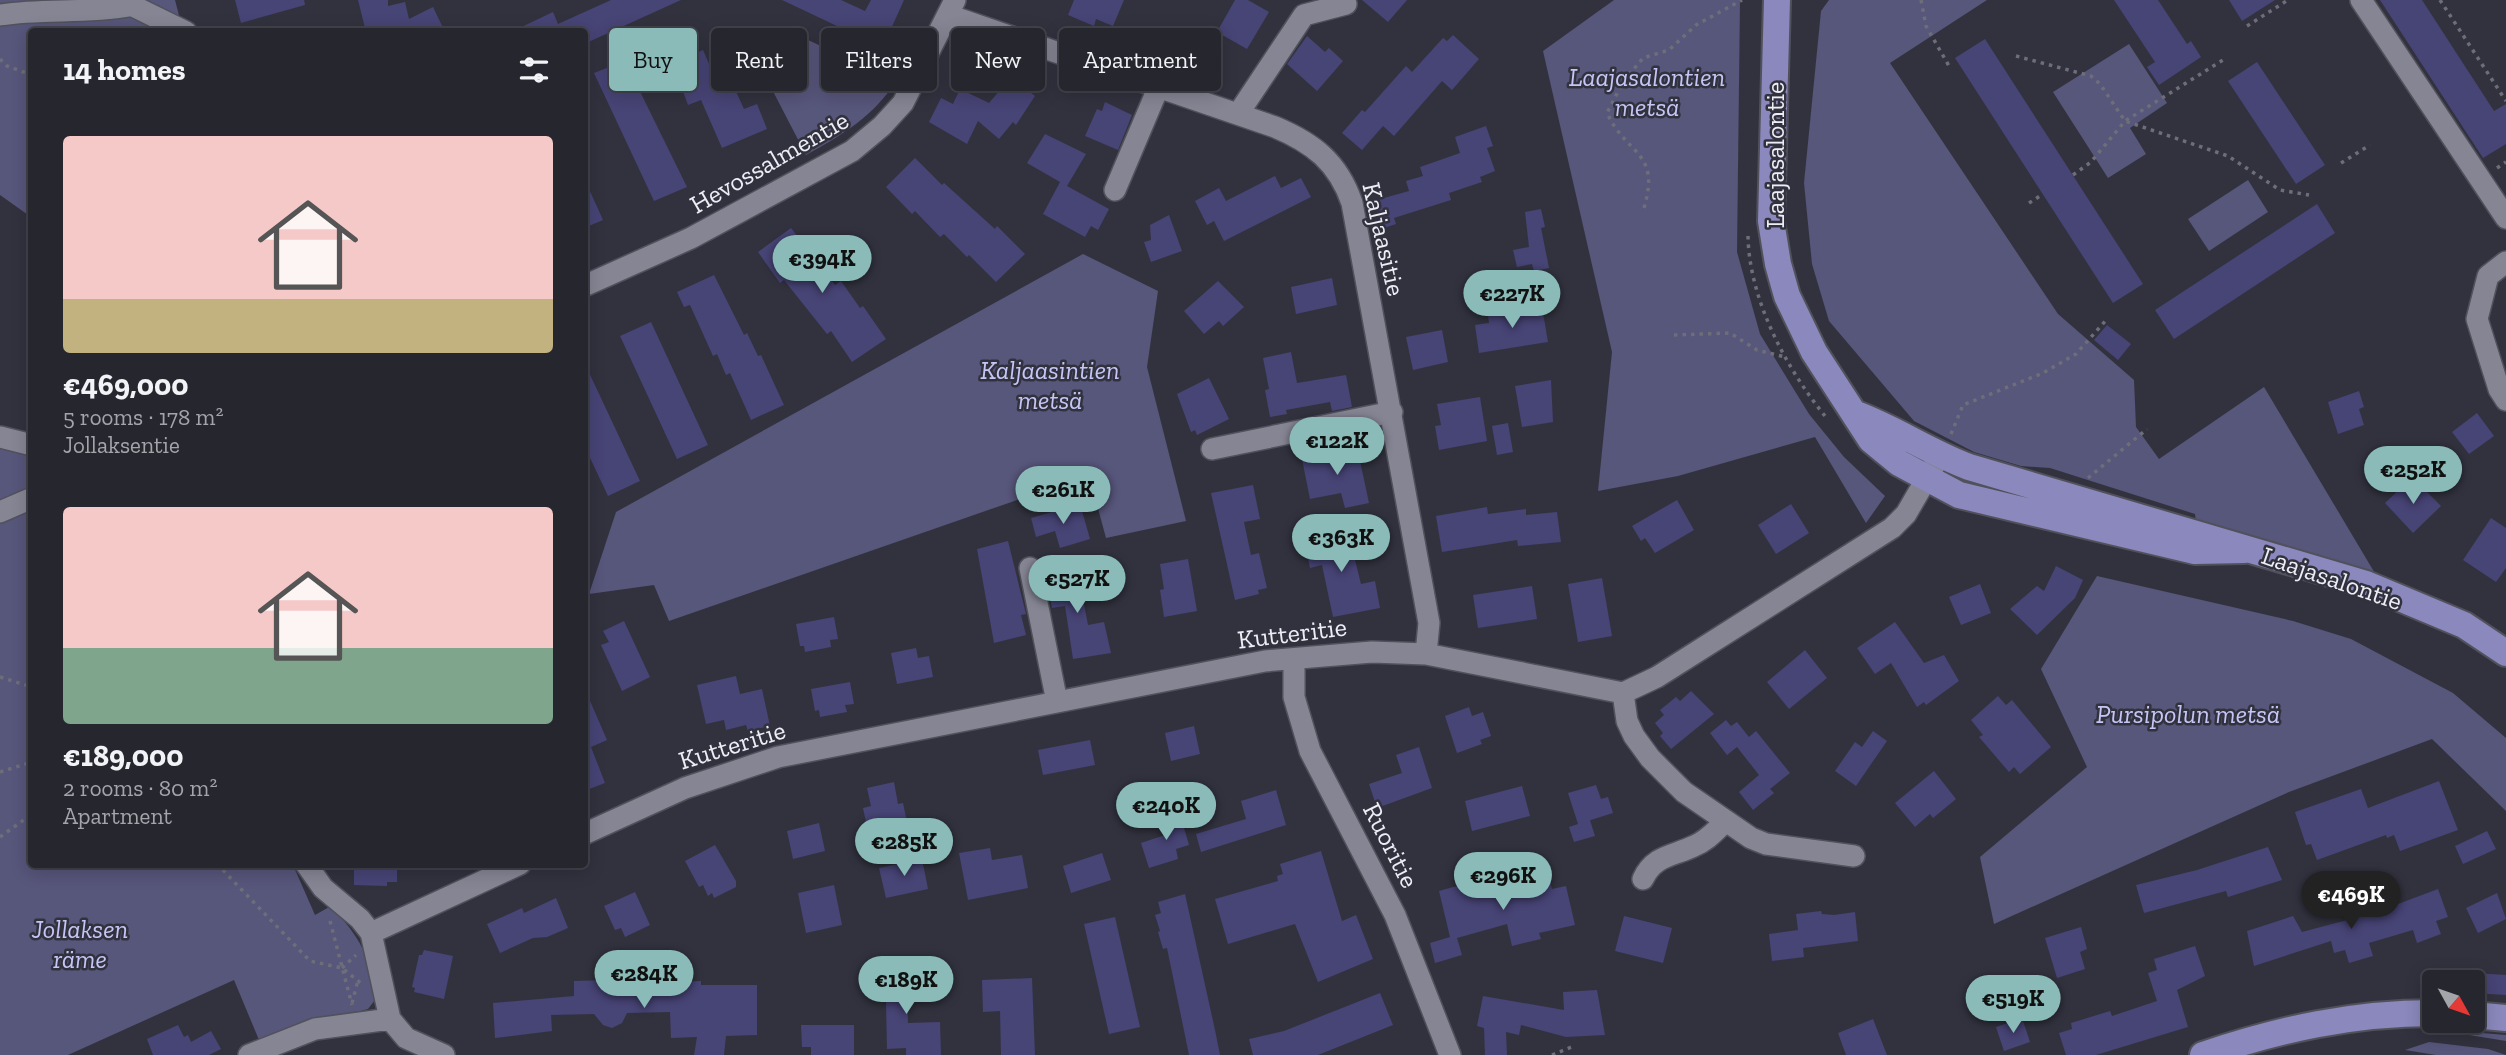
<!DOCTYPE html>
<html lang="en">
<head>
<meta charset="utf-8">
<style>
	body { margin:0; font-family:"Zilla Slab",serif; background:#32323b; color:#f1f3f6; height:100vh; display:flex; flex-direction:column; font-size:26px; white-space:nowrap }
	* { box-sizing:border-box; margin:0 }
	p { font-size:23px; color:#a4a5aa }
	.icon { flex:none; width:38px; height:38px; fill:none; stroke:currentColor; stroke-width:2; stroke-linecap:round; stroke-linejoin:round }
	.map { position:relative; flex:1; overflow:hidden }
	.drawer { position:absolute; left:28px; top:28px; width:560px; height:840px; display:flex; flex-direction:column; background:#26262f; border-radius:7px; box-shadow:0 4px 18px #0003,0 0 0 2px #42434b }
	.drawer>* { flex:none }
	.banner { position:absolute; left:609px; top:28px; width:665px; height:63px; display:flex; gap:14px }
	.needle { width:46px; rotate:130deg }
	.controls { position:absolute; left:2422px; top:970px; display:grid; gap:14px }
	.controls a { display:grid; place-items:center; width:63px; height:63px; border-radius:7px; background:#26262f; box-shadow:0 4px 18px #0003,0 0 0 2px #42434b; font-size:35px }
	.price { position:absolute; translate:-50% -60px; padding:0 16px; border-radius:24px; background:#8bbbb9; color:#111; font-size:23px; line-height:46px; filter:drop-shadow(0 2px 4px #0008) }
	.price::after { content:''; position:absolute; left:50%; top:42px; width:21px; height:16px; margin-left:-10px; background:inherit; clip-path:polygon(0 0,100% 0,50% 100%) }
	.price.current { background:#222; color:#fff }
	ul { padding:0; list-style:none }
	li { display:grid; align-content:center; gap:14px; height:371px; padding:0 35px }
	li span { display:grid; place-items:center; height:217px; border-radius:7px; color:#555 }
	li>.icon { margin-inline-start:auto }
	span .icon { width:126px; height:126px; fill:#fffc; stroke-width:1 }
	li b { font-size:30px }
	h2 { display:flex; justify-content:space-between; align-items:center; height:84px; padding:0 35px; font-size:30px }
	.tag { padding:0 24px; border-radius:7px; background:#26262f; box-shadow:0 4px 18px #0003,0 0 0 2px #42434b; font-size:24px; line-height:63px }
	.tag.current { background:#8bbbb9; color:#111 }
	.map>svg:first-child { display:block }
	.green { fill:#57567b }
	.building { fill:#474476 }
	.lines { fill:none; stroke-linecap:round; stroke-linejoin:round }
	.minor-casing { stroke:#51515c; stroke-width:24 }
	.major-casing { stroke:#51515c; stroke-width:30 }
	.path { stroke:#6e6e7a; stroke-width:3.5; stroke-dasharray:3.5 5; stroke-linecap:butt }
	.minor { stroke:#858594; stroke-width:21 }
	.major { stroke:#8a88bc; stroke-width:26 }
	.labels { text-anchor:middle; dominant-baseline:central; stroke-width:5; stroke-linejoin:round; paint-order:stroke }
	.park-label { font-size:26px; font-style:italic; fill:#c6c6f6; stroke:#32323f }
	.street-label { font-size:26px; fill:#ededf6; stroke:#32323f }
</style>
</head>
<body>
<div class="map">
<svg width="2506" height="1055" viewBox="0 0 2506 1055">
	<rect width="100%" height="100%" fill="#32323f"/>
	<path class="green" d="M0,0H175L183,31L32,32L31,217L0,195Z
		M1614,0H1740L1737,252L1760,334L1809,414L1844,457L1885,496L1866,523L1815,437L1678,476L1598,491L1612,352L1543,51Z
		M1829,0H1987L1890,63L2058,314L2134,380L2136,427L2159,459L2264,387L2376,575L2196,523L2195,514L2050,468L2021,466L1974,452L1914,421L1829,321L1812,264L1804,183L1821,11Z
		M778,26L896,81C874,116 842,135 806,155L747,41Z
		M2129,44L2167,103L2130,128L2146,154L2108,178L2053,92Z
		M2248,180L2268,212L2209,251L2188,219Z
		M1083,254L1158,291L1147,367L1186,521L1106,538L1089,475L669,621L654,585L589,594L616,512Z
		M0,446L31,453L32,864L293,865L315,915L331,906C360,938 371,955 375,1000L368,1009L259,1040L234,980L68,1055H0Z
		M2097,576L2293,621L2351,639L2453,693L2506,738V811L2432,739L2289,792L1994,924L1980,857L2087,767L2041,669Z
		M2457,1031L2506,1035V1041L2463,1034Z
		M2429,1042L2488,1049L2506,1055H2436L2405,1050Z"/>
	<path class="building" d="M235,0H304L305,5L241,23Z
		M358,0H388V6L405,2L409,19L433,7L445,32H366Z
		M611,0H681L584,44V32H511L553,12L558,24Z
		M782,0H841L865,11L871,0H904L881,51L852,38L854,34Z
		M1074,0H1124L1113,26L1096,19L1094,26L1068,15Z
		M1235,0H1248L1269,12L1247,49L1217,32Z
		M1362,0H1407L1388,22Z
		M2114,0H2158L2187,44L2191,41L2201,57L2159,85L2147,67L2155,62Z
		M2229,0H2275L2242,21Z
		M2380,0H2422L2494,111L2506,104V144L2483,158Z
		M1453,35L1479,59L1452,90L1442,81L1394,136L1383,126L1362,150L1342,133L1362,110L1365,112L1406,66L1412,72L1443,38L1447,41Z
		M1307,36L1325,52L1329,48L1343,61L1317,91L1287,64Z
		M1985,39L2143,284L2113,303L1955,58Z
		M703,50L710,66L722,61L744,109L757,104L767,129L722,148L701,100L688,105L674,67L678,65L676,62Z
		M625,61L687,187L654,201L594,73Z
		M2257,62L2325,165L2296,184L2228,81Z
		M1012,76L1032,83L1026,89L1035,96L1016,125L1013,122L999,139L978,121L967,144L929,122L941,98L953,104L960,89L989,103Z
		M1105,102L1132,115L1118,150L1085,136L1097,109L1102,111Z
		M1486,126L1493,146L1487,148L1495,171L1480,177L1482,182L1449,193L1451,200L1394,218L1396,224L1381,229L1373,201L1409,191L1406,181L1423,176L1420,167L1460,153L1455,137Z
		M1045,134L1086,154L1067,186L1109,209L1098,230L1091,226L1085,237L1043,214L1060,182L1027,163Z
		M915,158L942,185L944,183L995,229L997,226L1025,254L996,282L969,255L967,257L944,234L940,237L915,211L912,214L886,187Z
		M1275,176L1281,188L1301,178L1311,197L1224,241L1214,221L1207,225L1195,201L1219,188L1226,201Z
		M584,178L603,220L584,228Z
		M2317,204L2335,233L2174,339L2155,310Z
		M1541,209L1545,227L1541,228L1549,268L1534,271L1532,264L1517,267L1513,250L1529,247L1525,212Z
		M1169,215L1182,251L1151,262L1144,242L1151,240L1150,225Z
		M791,228L835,285L841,281L860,308L863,306L886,339L852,362L831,331L827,334L784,280L780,283L758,252Z
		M714,275L744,335L747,333L758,356L761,355L784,405L751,420L730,373L726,375L717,354L713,356L690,305L684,307L677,292Z
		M1332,278L1337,305L1296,314L1291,287Z
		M1218,281L1244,307L1223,326L1219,321L1204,334L1184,311Z
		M1542,307L1548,342L1479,353L1475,325L1489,323L1488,315Z
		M651,322L708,445L677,459L620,336Z
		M2107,325L2131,344L2118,360L2094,340Z
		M1442,330L1448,362L1413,370L1406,337Z
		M1291,352L1297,383L1346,375L1352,407L1332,411L1330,402L1286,410L1287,414L1270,417L1265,390L1269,389L1263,358Z
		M584,362L640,481L608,496L584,445Z
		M1209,378L1229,419L1197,435L1195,430L1191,432L1177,394Z
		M1551,380L1553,422L1522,427L1515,386Z
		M2359,391L2364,407L2359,409L2364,425L2338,434L2328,402Z
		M1480,397L1487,441L1439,450L1435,426L1441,425L1437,404Z
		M2477,413L2494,436L2469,454L2452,432Z
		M1508,423L1513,452L1497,455L1492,426Z
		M1357,447L1369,503L1345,508L1341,493L1310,499L1302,459Z
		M2408,481L2420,493L2424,489L2441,506L2413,533L2385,503Z
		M1253,485L1260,519L1244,522L1251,555L1259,553L1267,588L1258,590L1259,594L1235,600L1211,493Z
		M1677,500L1694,530L1655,553L1645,538L1641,541L1632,526Z
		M1080,504L1090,539L1060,548L1055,531L1036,537L1031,518Z
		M1791,504L1809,533L1776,554L1758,525Z
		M1487,507L1488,514L1526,509V515L1557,512L1561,542L1518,546L1517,540L1442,552L1436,516Z
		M2491,518L2506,528V568L2496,582L2463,560Z
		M1347,528L1361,584L1375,581L1380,608L1333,617L1322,565L1310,568L1304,539Z
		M1008,541L1026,614L1021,615L1026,635L994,643L977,549Z
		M1188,559L1197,611L1164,617L1160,590L1164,589L1160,564Z
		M2056,566L2083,580L2075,598L2037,635L2010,609L2037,586L2044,591Z
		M1077,568L1088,625L1104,622L1111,653L1073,659L1065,606L1052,608L1045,574Z
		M1602,578L1612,636L1578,642L1568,584Z
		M1980,584L1991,613L1961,625L1949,597Z
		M1532,586L1537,619L1478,628L1473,595Z
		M834,617L838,639L830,640L831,647L805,652L804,646H800L796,624Z
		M624,621L650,677L622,691L601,645L609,642L603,631Z
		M1895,622L1924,663L1944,655L1959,681L1926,705L1924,702L1917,707L1891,663L1875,674L1857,648Z
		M916,648L918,658L929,656L933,677L897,684L891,653Z
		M1805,650L1827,678L1789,709L1767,682Z
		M736,676L740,694L762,689L770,726L748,731L746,725L726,730L724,720L706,724L697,685Z
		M850,682L854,704L845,705L847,712L820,717L819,710L815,711L811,689Z
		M584,687L607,740L591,747L605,783L584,791Z
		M1691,691L1714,714L1671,749L1660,736L1663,733L1655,723L1664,715L1660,710L1676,697L1680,701Z
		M1998,696L2006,705L2012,700L2051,747L2020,774L2014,767L2009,772L1979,737L1983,735L1971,720Z
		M1469,707L1472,716L1483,712L1491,736L1480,740L1482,744L1457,753L1445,716Z
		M1726,720L1731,726L1737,722L1749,737L1756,731L1790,773L1770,789L1774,793L1753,810L1739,792L1759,775L1737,747L1727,755L1710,733Z
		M1194,726L1200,754L1171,761L1165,733Z
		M1873,731L1887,741L1856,786L1835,771L1855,742L1862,747Z
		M1090,740L1095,765L1043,775L1038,750Z
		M1419,747L1432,788L1377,808L1369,784L1402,773L1396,755Z
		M1934,771L1956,799L1933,818L1930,814L1915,827L1895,803Z
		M2439,781L2458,830L2400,851L2394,835L2387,838L2386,835L2317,860L2311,844L2306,845L2295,812L2361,789L2368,808Z
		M894,782L898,804L903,803L907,822L884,827L885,832L869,836L863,808L871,806L867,788Z
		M1596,785L1601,799L1608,797L1613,813L1578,824L1568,793Z
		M1522,786L1530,816L1472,831L1465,801Z
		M1276,790L1286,825L1201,852L1196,834L1246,819L1241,801Z
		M1179,811L1189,845L1176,849L1178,859L1149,868L1141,843L1165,835L1160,817Z
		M1590,820L1595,836L1574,842L1569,827Z
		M819,823L825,851L793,859L787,831Z
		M2487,831L2496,849L2463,864L2455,846Z
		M715,845L736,881V887L714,898L712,893L708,896L703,885L699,887L685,861Z
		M2268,847L2282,880L2228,897L2226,891L2144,913L2136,885L2197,870Z
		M990,848L992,860L1022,855L1028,888L968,900L959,853Z
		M1321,851L1342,921L1356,915L1373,959L1318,982L1295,924L1228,944L1215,899L1278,881L1277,876L1283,874L1280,864Z
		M1102,853L1111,880L1071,893L1063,866Z
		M922,859L928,889L886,898L879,868Z
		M354,864H397V882H387V886L354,885Z
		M1548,874L1552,889L1566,886L1575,925L1539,933L1541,939L1512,946L1507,924L1457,938L1462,955L1435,963L1430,943L1450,937L1439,891L1464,884L1465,891L1477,890Z
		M834,885L842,925L806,933L798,893Z
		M2438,889L2448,917L2436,921L2441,934L2417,943L2413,930L2369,943L2373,956L2349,963L2345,950L2334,953L2331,941L2254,966L2247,931L2293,916L2302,932L2374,913Z
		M635,892L650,925L625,937L621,928L615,930L604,906Z
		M2497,893L2506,919L2478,933L2466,908Z
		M1185,894L1215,1030L1220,1055H1189L1167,948L1163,949L1158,932L1160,931L1155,915L1161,913L1158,902Z
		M556,898L568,928L547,937L533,938L500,953L487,924L522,908L524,913Z
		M1821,911L1822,914L1834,915L1855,912L1858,941L1803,948L1804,957L1772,961L1769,934L1798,930L1796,914Z
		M1624,916L1672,928L1663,963L1615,951Z
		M1115,917L1140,1027L1109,1034L1084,924Z
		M2081,927L2087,949L2080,952L2085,969L2057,978L2045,938Z
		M2195,946L2205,976L2177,990L2188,1027L2096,1055H2066L2059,1033L2072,1029L2071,1023L2110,1011L2112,1016L2157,1001L2148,973L2157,970L2154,959Z
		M424,950L453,956L444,999L414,992L415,988L412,987L419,955H422Z
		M885,958H906L908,1023L940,1022L941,1055H906V1048L887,1049Z
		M2473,973L2506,975V995L2473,993Z
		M1032,978L1035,1055H1001L1000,1011L983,1012L982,980Z
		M644,979V983L701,981V985H757V1035L726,1036L724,1055H694L697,1037L671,1038L670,1012L627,1013L622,1023L612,1028L603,1025L594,1014L551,1015L552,1031L495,1038L493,1003L574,996V981Z
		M1597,990L1605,1035L1566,1037L1521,1025L1519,1035L1506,1032L1507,1055H1485L1484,1028L1477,1026L1483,996L1564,1010L1563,992Z
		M1380,993L1393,1025L1318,1055H1253L1249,1039L1284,1031Z
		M2022,1018L2030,1042L2004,1051L1996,1027Z
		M1873,1019L1887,1055H1846L1838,1033Z
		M178,1025L184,1037L188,1035L191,1042L211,1031L221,1049L209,1055H153L147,1039Z
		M801,1025H854V1055H811V1047H802Z"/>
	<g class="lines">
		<g class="minor-casing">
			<path id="minor" d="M121,0L186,32
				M2361,0L2506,218
				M0,15C44,8 84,14 129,6
				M948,15L1275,127C1313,143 1338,162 1352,203L1429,623L1426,654
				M1238,114L1304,15L1346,4
				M1115,190L1159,86
				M2506,262L2488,276L2477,319L2499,389L2506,400
				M584,286L691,238L852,151L882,126L903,103L955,0
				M0,437L32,445
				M1212,449L1392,412
				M0,512L32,498
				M1030,568L1057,702
				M1294,659V697L1310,751L1395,915L1450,1055
				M1623,693L1627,721L1634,736L1650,758L1684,792L1751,838L1766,844L1854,856
				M584,834L685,788L778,757L1265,661L1372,652L1426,654L1623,693L1657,677L1892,528L1906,514L1935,464
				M306,864L323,888L360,919L371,933L390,1019L406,1038L444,1055
				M1643,879C1654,855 1674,856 1694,846C1707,841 1716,830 1726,821
				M371,933L520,864
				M249,1055L315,1029L390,1019"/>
		</g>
		<g class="major-casing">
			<path id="major" d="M1777,0L1771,221L1778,264L1787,296L1814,352L1871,440L1899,463L1959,495L2195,551L2244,550
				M1856,414C1896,429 1929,452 1969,467L2366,584L2464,625L2506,653
				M2473,1015L2506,1018
				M2203,1055C2280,1029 2353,1013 2434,1013"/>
		</g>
		<path class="path" d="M1921,0L1926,26L1949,66
			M2440,0L2506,101
			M2247,26L2288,0
			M2016,56L2091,76L2100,84L2125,121L2228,156L2280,190L2309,195
			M0,59L7,66L32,75
			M2341,163L2370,145
			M2497,168L2506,162
			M2073,175L2091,162L2125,121L2223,60
			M2029,203L2043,194
			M1644,208C1661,151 1627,156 1607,113L1623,82L1643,58L1669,50L1696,25L1742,0
			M1748,236C1749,299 1786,368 1825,416
			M1674,335L1730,333L1757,350L1785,357
			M1951,434L1963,405L2043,373L2076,354L2108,318
			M2088,478L2147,429
			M0,677L32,687
			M0,772L32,762
			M0,837L32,814
			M217,864L310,961L342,968L362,984
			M330,921L352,1005
			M342,968L356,955
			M352,1003L358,980
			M1552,1055L1574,1046"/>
		<use href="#minor" class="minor"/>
		<use href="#major" class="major"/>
	</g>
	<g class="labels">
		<g class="park-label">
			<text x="1647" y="77">Laajasalontien<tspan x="1647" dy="30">metsä</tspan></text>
			<text x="1050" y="370">Kaljaasintien<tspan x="1050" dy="30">metsä</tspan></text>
			<text x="2188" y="714">Pursipolun metsä</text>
			<text x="80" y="929">Jollaksen<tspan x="80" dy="30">räme</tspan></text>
		</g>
		<g class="street-label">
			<text transform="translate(1775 155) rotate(-90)">Laajasalontie</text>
			<text transform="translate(769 162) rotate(-30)">Hevossalmentie</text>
			<text transform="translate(1384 239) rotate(77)">Kaljaasitie</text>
			<text transform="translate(2332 578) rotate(19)">Laajasalontie</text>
			<text transform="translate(1292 633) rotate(-7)">Kutteritie</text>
			<text transform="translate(732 745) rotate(-17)">Kutteritie</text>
			<text transform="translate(1391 845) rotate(63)">Ruoritie</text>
		</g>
	</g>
</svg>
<div class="controls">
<a><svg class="needle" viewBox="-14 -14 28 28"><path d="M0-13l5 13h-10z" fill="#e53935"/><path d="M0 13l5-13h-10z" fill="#a4a5aa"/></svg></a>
</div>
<b class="price" style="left:822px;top:295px">€394K</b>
<b class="price" style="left:1512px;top:330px">€227K</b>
<b class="price" style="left:1337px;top:477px">€122K</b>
<b class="price" style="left:2413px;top:506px">€252K</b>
<b class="price" style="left:1063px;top:526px">€261K</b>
<b class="price" style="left:1341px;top:574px">€363K</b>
<b class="price" style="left:1077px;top:615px">€527K</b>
<b class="price" style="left:1166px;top:842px">€240K</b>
<b class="price" style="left:904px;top:878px">€285K</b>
<b class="price" style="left:1503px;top:912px">€296K</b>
<b class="price current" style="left:2351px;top:931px">€469K</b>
<b class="price" style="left:644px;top:1010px">€284K</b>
<b class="price" style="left:906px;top:1016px">€189K</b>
<b class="price" style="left:2013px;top:1035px">€519K</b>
<div class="banner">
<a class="tag current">Buy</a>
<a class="tag">Rent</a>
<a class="tag">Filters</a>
<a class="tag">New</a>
<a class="tag">Apartment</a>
</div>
<section class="drawer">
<h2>14 homes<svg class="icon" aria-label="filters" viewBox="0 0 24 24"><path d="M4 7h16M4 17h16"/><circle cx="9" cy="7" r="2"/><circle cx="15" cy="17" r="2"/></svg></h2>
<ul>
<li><span style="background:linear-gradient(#f6c9c9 75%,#c2b280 0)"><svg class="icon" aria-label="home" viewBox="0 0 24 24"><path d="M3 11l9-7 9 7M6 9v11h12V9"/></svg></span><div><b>€469,000</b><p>5 rooms · 178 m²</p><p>Jollaksentie</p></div></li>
<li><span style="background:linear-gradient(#f6c9c9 65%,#7fa58c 0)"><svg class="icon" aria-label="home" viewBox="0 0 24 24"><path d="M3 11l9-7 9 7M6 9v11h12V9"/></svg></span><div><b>€189,000</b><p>2 rooms · 80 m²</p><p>Apartment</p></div></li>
</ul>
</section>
</div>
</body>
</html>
